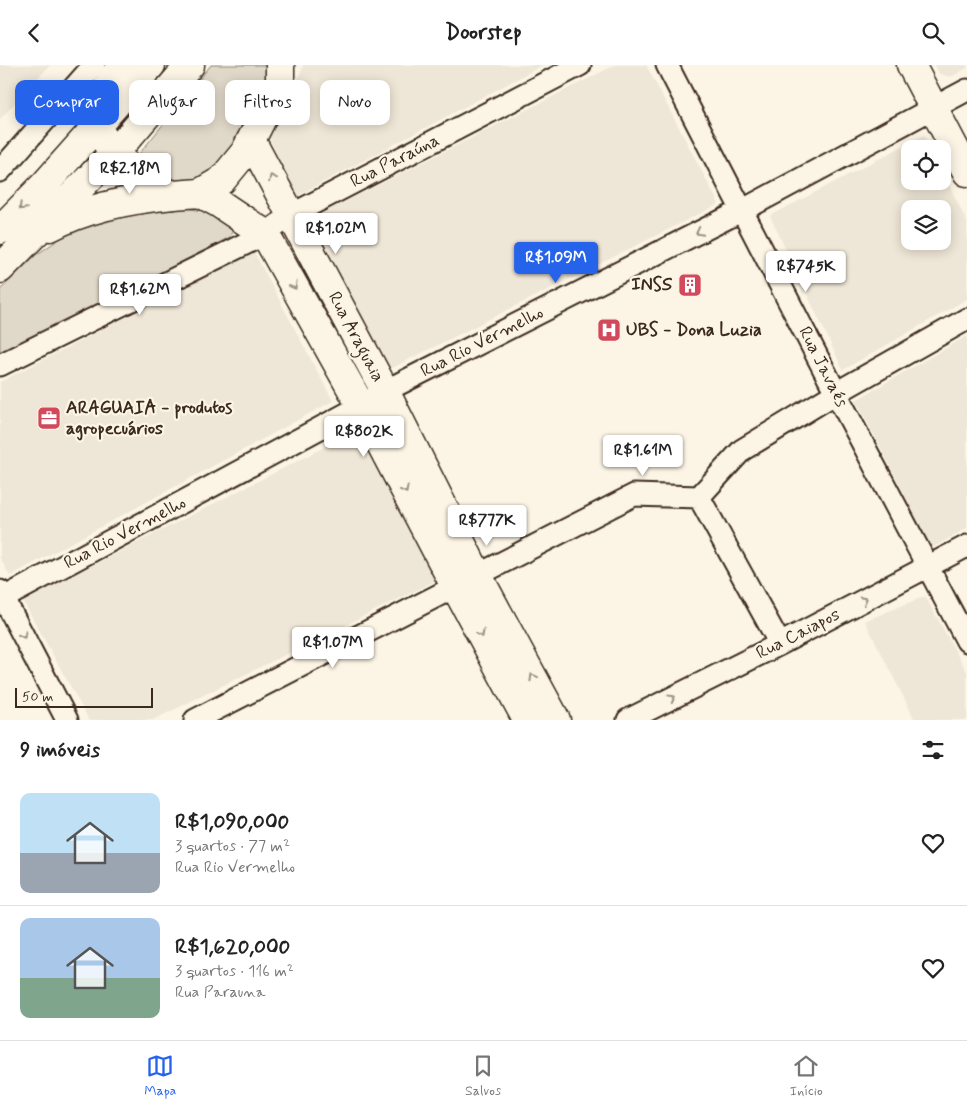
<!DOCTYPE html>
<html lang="pt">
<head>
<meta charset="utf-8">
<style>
	body { margin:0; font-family:Mynerve,sans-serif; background:#f2f2f2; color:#222; height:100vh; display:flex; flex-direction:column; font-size:19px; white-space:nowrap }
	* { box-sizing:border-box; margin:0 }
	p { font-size:16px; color:#767676 }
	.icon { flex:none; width:28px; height:28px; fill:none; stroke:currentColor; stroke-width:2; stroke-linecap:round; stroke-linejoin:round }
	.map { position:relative; height:655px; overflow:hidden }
	.side { display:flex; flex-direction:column; background:#fff; flex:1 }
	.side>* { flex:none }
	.hud { position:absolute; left:15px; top:15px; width:500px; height:45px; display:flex; gap:10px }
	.controls { position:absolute; left:901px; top:75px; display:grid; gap:10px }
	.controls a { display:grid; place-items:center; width:50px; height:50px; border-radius:10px; background:#fff; box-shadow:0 2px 12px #0003; font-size:25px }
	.scale { position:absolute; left:15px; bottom:12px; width:138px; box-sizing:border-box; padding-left:5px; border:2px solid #3b2a1e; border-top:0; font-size:14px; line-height:18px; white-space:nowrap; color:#3b2a1e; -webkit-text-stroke:4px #fcf5e5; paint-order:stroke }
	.price { position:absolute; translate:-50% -42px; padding:0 11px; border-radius:5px; background:#fff; color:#222; font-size:16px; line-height:32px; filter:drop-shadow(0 1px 2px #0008) }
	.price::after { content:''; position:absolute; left:50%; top:30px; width:15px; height:11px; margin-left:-8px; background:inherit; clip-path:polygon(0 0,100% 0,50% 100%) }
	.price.active { background:#2563eb; color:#fff }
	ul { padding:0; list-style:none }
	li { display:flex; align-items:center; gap:15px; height:125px; padding:0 20px }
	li+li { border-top:1px solid #e0e0e0 }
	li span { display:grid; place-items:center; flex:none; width:140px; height:100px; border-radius:10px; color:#555 }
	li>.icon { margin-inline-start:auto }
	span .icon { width:60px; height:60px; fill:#fffc; stroke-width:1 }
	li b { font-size:21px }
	h2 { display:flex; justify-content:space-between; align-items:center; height:60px; padding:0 20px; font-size:21px }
	.tag { padding:0 18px; border-radius:10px; background:#fff; box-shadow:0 2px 12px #0003; font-size:18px; line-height:45px }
	.tag.active { background:#2563eb; color:#fff }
	header { display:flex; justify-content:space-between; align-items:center; height:65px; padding:0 20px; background:#fff; font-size:22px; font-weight:700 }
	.menu { display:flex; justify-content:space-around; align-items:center; height:70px; border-top:1px solid #e0e0e0; background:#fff; font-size:14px; color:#767676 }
	.menu a { display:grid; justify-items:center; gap:2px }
	.menu .active { color:#2563eb }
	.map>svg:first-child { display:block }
	.built { fill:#eee6d6; fill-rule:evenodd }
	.green { fill:#e0d8c8; stroke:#8e8173 }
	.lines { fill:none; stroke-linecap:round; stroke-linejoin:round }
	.street-casing { stroke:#3b2a1e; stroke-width:25 }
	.secondary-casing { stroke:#3b2a1e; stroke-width:31 }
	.primary-casing { stroke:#3b2a1e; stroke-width:31 }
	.street { stroke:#fcf5e5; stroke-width:21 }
	.secondary { stroke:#fcf5e5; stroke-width:28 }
	.primary { stroke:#fcf5e5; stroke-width:28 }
	.oneway { stroke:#9c9082 }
	.labels { text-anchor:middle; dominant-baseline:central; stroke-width:4.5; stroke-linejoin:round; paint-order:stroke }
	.street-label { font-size:18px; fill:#3b2a1e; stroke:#fcf5e5 }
	.poi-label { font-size:18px; font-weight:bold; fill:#3b2a1e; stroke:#fcf5e5; text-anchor:start }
</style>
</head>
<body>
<header><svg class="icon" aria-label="back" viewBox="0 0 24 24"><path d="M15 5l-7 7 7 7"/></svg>Doorstep<svg class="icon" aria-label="search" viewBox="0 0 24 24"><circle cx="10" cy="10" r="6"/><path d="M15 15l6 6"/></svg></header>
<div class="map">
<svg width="967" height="655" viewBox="0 0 967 655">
	<rect width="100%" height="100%" fill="#fcf5e5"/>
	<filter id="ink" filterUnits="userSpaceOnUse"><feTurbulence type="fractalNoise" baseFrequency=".02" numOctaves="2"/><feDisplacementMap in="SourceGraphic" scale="10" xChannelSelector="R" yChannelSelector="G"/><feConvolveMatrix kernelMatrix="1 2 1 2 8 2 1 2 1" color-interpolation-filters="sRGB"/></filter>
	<g filter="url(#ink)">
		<path class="built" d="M0,0H50L0,54Z
			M303,0H543L297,131L269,73L302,5Z
			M615,0H646L719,139L390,304L309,155Z
			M935,0H967V3L951,12L939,9Z
			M924,70L931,84H910V116H942L943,107L967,157V234L843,305L770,151ZM910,144H942V176H910Z
			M254,187L333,336L10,511L0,493V317Z
			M967,271V463L932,483L856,335Z
			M356,366L437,515L153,655H89L23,536Z
			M925,531L967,607V655H915L865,556Z"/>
		<path class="green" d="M211,0H271L273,7L242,74L202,117L172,120L136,93Z
			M186,143L213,148L233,163L230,172L0,290V225L36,190L74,164L115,148Z"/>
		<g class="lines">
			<g class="street-casing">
				<path id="street" d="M667,0L836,328L967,576
					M0,106L94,0
					M0,300L265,169L291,150L580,0
					M699,432L780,579
					M0,526L67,655
					M0,535L361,341L385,326L743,145L967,25
					M195,655L634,430L699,432L742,385L836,328L967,254
					M628,655L780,579L967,481"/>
			</g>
			<g class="secondary-casing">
				<path id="secondary" d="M122,0L99,34L96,62L114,88L152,121L173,130L200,128L222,115L245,87L280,18V0
					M911,0L967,107
					M251,75L385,326L477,509L556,655
					M200,128L220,139L265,169L361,341L455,521L527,655"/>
			</g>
			<g class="primary-casing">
				<path id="primary" d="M50,162C88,142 130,134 173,130
					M0,165L45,119L151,0
					M0,204L118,84L190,0"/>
			</g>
			<use href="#street" class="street"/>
			<use href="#secondary" class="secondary"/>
			<use href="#primary" class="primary"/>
		</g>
		<defs><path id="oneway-chevron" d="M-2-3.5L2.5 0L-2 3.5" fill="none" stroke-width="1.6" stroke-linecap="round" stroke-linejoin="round" transform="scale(1.25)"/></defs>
		<g class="oneway">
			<use href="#oneway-chevron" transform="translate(272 113) rotate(-116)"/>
			<use href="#oneway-chevron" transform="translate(22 142) rotate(135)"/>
			<use href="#oneway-chevron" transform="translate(699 167) rotate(153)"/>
			<use href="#oneway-chevron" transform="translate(294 221) rotate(60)"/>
			<use href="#oneway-chevron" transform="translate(405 425) rotate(62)"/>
			<use href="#oneway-chevron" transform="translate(864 535) rotate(-28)"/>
			<use href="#oneway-chevron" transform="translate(481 569) rotate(62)"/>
			<use href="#oneway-chevron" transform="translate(23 570) rotate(63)"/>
			<use href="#oneway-chevron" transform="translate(533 612) rotate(-119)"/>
			<use href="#oneway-chevron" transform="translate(672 633) rotate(-27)"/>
		</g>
	</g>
	<defs>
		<g id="building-square" transform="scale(1.25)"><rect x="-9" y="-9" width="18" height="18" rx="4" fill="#d1495b" stroke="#fcf5e5"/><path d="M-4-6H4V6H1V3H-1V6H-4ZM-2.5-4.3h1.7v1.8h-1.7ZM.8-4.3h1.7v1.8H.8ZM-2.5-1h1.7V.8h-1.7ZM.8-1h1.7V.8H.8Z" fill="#fff"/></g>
		<g id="hospital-square" transform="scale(1.25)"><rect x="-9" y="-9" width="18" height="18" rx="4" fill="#d1495b" stroke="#fcf5e5"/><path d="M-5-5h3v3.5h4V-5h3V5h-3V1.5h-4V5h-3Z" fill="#fff"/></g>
		<g id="office-square" transform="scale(1.25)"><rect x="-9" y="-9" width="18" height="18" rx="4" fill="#d1495b" stroke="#fcf5e5"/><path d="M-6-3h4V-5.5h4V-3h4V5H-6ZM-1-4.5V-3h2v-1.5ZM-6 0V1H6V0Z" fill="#fff"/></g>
	</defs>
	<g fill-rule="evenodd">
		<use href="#building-square" x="690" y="220"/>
		<use href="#hospital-square" x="609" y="265"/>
		<use href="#office-square" x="49" y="353"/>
	</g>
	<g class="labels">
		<g class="street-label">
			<text transform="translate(395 96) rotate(-27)">Rua Paraúna</text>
			<text transform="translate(356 272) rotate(62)">Rua Araguaia</text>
			<text transform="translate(482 277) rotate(-27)">Rua Rio Vermelho</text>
			<text transform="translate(823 302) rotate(63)">Rua Javaés</text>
			<text transform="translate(125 468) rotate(-28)">Rua Rio Vermelho</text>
			<text transform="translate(798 569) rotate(-27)">Rua Caiapos</text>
		</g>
		<g class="poi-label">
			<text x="672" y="220" text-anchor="end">INSS</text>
			<text x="626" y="265">UBS - Dona Luzia</text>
			<text x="66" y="343">ARAGUAIA - produtos<tspan x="66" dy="21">agropecuários</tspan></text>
		</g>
	</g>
</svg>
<div class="controls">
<a><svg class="icon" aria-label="locate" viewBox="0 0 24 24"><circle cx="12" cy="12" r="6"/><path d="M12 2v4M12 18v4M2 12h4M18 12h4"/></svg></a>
<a><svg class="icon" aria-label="layers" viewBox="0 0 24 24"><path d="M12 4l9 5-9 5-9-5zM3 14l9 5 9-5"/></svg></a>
</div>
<div class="scale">50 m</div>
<b class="price" style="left:130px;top:130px">R$2.18M</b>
<b class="price" style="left:336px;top:190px">R$1.02M</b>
<b class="price active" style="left:556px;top:219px">R$1.09M</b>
<b class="price" style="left:806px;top:228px">R$745K</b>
<b class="price" style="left:140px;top:251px">R$1.62M</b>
<b class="price" style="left:364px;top:393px">R$802K</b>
<b class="price" style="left:643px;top:412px">R$1.61M</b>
<b class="price" style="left:487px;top:482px">R$777K</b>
<b class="price" style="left:333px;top:604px">R$1.07M</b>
<div class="hud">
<a class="tag active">Comprar</a>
<a class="tag">Alugar</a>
<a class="tag">Filtros</a>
<a class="tag">Novo</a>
</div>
</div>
<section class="side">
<h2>9 imóveis<svg class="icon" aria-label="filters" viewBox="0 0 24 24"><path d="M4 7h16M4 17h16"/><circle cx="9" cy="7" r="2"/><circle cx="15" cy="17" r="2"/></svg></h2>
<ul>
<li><span style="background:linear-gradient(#bfe0f5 60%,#9aa5b1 0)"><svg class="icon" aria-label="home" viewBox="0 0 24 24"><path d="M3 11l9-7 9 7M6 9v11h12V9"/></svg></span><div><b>R$1,090,000</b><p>3 quartos · 77 m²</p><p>Rua Rio Vermelho</p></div><svg class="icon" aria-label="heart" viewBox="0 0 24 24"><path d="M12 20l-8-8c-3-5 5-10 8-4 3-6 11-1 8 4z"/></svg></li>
<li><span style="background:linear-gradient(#a9c7e8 60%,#7fa58c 0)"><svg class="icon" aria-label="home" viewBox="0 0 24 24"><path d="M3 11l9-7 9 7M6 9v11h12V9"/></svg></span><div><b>R$1,620,000</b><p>3 quartos · 116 m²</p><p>Rua Parauna</p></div><svg class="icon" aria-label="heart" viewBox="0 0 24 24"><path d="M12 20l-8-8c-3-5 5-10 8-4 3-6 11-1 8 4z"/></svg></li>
</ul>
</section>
<nav class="menu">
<a class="active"><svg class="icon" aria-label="map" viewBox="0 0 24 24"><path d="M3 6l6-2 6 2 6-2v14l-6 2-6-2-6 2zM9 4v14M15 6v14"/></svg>Mapa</a>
<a><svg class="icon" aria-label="saved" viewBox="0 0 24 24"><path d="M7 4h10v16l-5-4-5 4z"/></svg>Salvos</a>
<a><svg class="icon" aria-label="home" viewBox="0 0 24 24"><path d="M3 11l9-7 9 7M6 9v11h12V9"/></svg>Início</a>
</nav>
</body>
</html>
